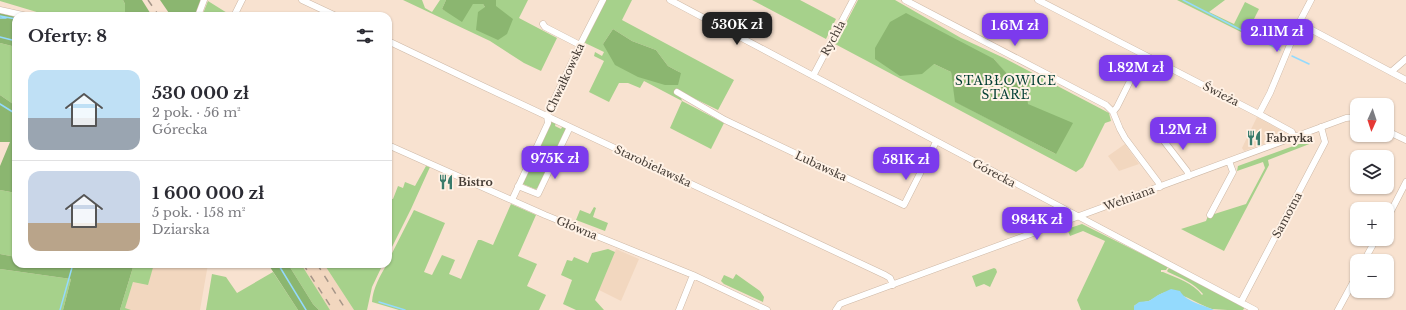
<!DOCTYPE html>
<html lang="pl">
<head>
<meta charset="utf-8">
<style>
	body { margin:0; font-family:"Libre Baskerville",serif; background:#f7f7f7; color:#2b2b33; height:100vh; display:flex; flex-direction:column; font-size:15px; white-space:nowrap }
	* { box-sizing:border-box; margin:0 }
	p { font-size:13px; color:#7c7c81 }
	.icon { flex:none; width:22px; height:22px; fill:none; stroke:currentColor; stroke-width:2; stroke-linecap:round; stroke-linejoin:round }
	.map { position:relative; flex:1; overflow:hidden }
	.drawer { position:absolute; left:12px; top:12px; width:380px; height:256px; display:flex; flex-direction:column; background:#fff; border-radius:12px; box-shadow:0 1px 3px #0004 }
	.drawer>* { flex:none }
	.needle { width:26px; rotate:183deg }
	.fabs { position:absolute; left:1350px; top:98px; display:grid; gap:8px }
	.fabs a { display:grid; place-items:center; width:44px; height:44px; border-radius:8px; background:#fff; box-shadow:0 1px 3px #0004; font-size:20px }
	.price { position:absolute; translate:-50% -34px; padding:0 9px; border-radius:8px; background:#7c3aed; color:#fff; font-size:13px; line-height:26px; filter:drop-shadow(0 1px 2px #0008) }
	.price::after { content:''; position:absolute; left:50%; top:24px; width:12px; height:9px; margin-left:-6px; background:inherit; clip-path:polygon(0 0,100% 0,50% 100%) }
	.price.on { background:#222; color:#fff }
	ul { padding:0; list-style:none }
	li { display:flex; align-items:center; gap:12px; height:100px; padding:0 16px }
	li+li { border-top:1px solid #e1e1e2 }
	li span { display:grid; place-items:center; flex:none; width:112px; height:80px; border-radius:12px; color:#555 }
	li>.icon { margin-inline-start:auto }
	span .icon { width:48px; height:48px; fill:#fffc; stroke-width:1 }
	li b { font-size:17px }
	h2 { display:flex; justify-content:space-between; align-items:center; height:48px; padding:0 16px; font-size:17px }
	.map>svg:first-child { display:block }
	.built { fill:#f2d7bf }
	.green { fill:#a6d18b; fill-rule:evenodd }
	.forest { fill:#8bb670 }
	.water { fill:#94dafd }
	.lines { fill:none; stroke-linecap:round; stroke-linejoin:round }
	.stream { stroke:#94dafd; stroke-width:1.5 }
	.minor-casing { stroke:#cdb8a6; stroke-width:7 }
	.minor { stroke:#fff; stroke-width:6 }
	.rail { stroke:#a69689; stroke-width:1.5; stroke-dasharray:7 7; stroke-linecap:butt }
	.labels { text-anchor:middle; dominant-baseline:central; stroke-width:4; stroke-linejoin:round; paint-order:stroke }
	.street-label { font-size:11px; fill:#443b34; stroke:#fff2e6 }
	.poi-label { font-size:11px; font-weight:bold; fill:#443b34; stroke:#fff2e6; text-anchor:start }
	.neighbourhood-label { font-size:12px; letter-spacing:1px; fill:#043f34; stroke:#fff2e6 }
</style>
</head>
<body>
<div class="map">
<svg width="1406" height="310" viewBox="0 0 1406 310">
	<rect width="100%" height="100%" fill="#f8e2d0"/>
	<path class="built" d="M1257,117L1284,132L1280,138L1244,151L1242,148Z
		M1125,144L1139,164L1119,171L1108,156Z
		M616,249L639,259L621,301L599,290Z
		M139,264H208L200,310H124Z
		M301,264H324L354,310H330Z"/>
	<path class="green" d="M0,0H123L125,4V16H50L0,1Z
		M403,0H422L425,8L432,12L440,0H446L442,9L448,12L473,4H483L485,7L496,6V0H528L519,18L557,38L541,71L524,63L490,41Z
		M606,0H632L622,20L734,80L718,110L679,91L682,101L724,123L711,149L670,128L682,101L644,81L640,88L628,83H619L609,102L589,92L604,61L594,56L595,52L602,56L604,52L583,42ZM613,29L632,41L656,50L668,66L681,73L603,44Z
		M752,0H800L836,19L826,39Z
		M858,0H895L961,38L1004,58L1109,113L1111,121L1105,123L1083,167L1076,172L835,44ZM994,59L1008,76L1028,77L1027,86L1028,104L1056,154L956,102L951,72L934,64Z
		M1177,0H1225L1209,12L1234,24L1245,2L1259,9L1248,31L1255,35L1253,38Z
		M208,1L232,16H202Z
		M0,43L16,47V106L0,95Z
		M552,121L556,122L555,126L561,129L563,125L566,127V129L556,150L553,149L547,161L551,162L539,188L535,189L523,184V182Z
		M1310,140L1312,143L1268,160L1269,165L1224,251L1181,229L1206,221L1208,216L1246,204L1265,168L1263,162L1237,171L1238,166Z
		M426,166L430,167L411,209L388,255V198L393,199L398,186L403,188L405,182L415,186Z
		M0,190L16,193V257L0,254Z
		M511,204L536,215L518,256L537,264L527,286L546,295L539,310H399L372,302C373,288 380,276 387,264H388V261L414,210L445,223L424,272L432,275L442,255L455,260L449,274L461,279L478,240H481L493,245Z
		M594,207L596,208L593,217L608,223L605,231L576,220L580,210L590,214Z
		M1082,224L1168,267L1166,270H1161V272H1163C1177,278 1193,283 1202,295L1203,294C1194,283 1181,278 1168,272L1167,271L1169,268L1245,307L1243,310C1234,310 1221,310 1212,309C1201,306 1177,290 1167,292C1160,293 1156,297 1151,300C1144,303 1140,301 1134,306V310H1081L1077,300L1105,241L1083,231L1070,236L1067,229Z
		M608,249L615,252L595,300L604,310H576L563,304L572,280L561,275L567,260L572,261L574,257L588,263L592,253Z
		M134,264L147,265L148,264H154L148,285L133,282L125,308L131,310H120Z
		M288,264H301L330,310H319L313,304Z
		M324,264H383L372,287L367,310H354Z
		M994,268L996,269L997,272L990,287L984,284L976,287L972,276Z
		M0,269L71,279L63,310H0Z
		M273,272L298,310H206L212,274L226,277L237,293Z
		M736,274L760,291L764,297L763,302L724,284L721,281L724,275L733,279Z"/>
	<path class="forest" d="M123,0H142L152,16H125V4Z
		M160,0H202L196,16H171Z
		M446,0H496V6L513,19L507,34L498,40L476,30L478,12L485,7L483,4H473L462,22L442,9Z
		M0,13L16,17V47L0,43Z
		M906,13L994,59L1008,75L1028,77L1038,81V86H1027L1028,104L1073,123L1056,154L955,102L951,72L934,64L922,74L900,76L875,59V48L890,22Z
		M613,29L632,41L656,50L668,66L681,73L678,85H665L638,77L615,65L603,44Z
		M0,95L16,106V193L0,190V166L10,142H0Z
		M0,254L16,257V264H53L68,267L66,264H134L120,310H63L71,279L0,269Z
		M268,264H288L313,304L319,310H298Z"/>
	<path class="water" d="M1171,289L1180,291C1186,302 1204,305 1214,310H1134V306L1139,302L1149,301L1158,295Z"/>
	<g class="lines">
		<path class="stream" d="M1183,0L1280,50
			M0,16L16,19
			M0,18H6
			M0,37L16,41
			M1292,56L1309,64
			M0,104L16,114
			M278,264L306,310
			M379,302L405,310
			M60,310L73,264"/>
		<g class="minor-casing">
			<path id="minor" d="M302,0L336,16
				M670,0L1255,310
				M905,0L1106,105L1113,112L1120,129L1125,138L1158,182L1160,187
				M1038,0L1259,114L1292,132L1294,137
				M0,10L27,16
				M198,16L204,0
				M234,16L242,0
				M1299,23L1406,80
				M543,24L545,27L580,45
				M388,41L472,81L885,275L890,278L893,285
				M1391,72L1406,59
				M813,76L853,0
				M677,92L725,120L904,205L936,142
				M1113,112L1117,107L1143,55
				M1259,114L1270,93L1299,23L1311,0
				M1387,131L1406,140
				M1160,136L1187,171L1189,176
				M388,145L545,215L693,275L767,310
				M518,186L538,194L570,127
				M512,200L548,123L547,116L551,106L580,45L603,0
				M1210,215L1233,172L1229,161
				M1387,219L1406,182
				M1364,261L1376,239
				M1241,302L1325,142L1321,127
				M679,310L693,275
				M836,310L840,304L845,302L1346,118L1357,117
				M1338,310L1357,275"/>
		</g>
		<use href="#minor" class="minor"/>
		<path class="rail" d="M148,0L159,16
			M303,264L333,310
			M317,264L346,310"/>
	</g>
	<defs>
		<g id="restaurant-bare" transform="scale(1.2)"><path d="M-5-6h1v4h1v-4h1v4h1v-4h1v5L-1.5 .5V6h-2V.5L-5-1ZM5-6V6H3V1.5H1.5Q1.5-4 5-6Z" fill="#397b6b" stroke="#fff2e6" stroke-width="2.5" paint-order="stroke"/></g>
	</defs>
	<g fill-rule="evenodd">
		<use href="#restaurant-bare" x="1254" y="138"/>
		<use href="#restaurant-bare" x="446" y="182"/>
	</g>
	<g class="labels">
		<g class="street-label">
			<text transform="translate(833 38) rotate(-62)">Rychła</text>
			<text transform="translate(565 78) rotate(-65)">Chwałkowska</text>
			<text transform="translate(1221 94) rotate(27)">Świeża</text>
			<text transform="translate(653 166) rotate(25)">Starobielawska</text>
			<text transform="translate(821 166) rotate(25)">Lubawska</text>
			<text transform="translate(994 173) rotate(28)">Górecka</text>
			<text transform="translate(1129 198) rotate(-20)">Wełniana</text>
			<text transform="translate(1287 215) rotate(-62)">Samotna</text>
			<text transform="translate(577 228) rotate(22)">Główna</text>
		</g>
		<g class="poi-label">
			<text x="1266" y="138">Fabryka</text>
			<text x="458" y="182">Bistro</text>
		</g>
		<g class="neighbourhood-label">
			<text x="1006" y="80">STABŁOWICE<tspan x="1006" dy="14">STARE</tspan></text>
		</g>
	</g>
</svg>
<div class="fabs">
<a><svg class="needle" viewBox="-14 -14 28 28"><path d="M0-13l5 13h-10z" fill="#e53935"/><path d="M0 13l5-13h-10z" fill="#7c7c81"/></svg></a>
<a><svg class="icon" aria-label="layers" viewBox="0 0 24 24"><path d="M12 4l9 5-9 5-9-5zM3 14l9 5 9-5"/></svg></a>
<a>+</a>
<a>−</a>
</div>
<b class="price on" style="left:737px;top:46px">530K zł</b>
<b class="price" style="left:1015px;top:47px">1.6M zł</b>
<b class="price" style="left:1277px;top:53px">2.11M zł</b>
<b class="price" style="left:1136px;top:89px">1.82M zł</b>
<b class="price" style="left:1183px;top:151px">1.2M zł</b>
<b class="price" style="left:555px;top:180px">975K zł</b>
<b class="price" style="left:906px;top:181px">581K zł</b>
<b class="price" style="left:1037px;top:241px">984K zł</b>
<section class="drawer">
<h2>Oferty: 8<svg class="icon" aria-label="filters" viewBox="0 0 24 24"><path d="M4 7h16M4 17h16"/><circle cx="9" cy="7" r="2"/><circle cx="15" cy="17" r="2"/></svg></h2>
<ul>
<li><span style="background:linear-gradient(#bfe0f5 60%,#9aa5b1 0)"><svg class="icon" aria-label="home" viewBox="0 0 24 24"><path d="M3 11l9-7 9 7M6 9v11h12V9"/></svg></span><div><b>530 000 zł</b><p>2 pok. · 56 m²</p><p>Górecka</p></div></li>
<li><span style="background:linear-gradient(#c9d6e8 65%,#b9a48a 0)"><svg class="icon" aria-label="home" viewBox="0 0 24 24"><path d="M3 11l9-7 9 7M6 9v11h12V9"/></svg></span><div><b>1 600 000 zł</b><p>5 pok. · 158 m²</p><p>Dziarska</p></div></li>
</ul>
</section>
</div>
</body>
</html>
